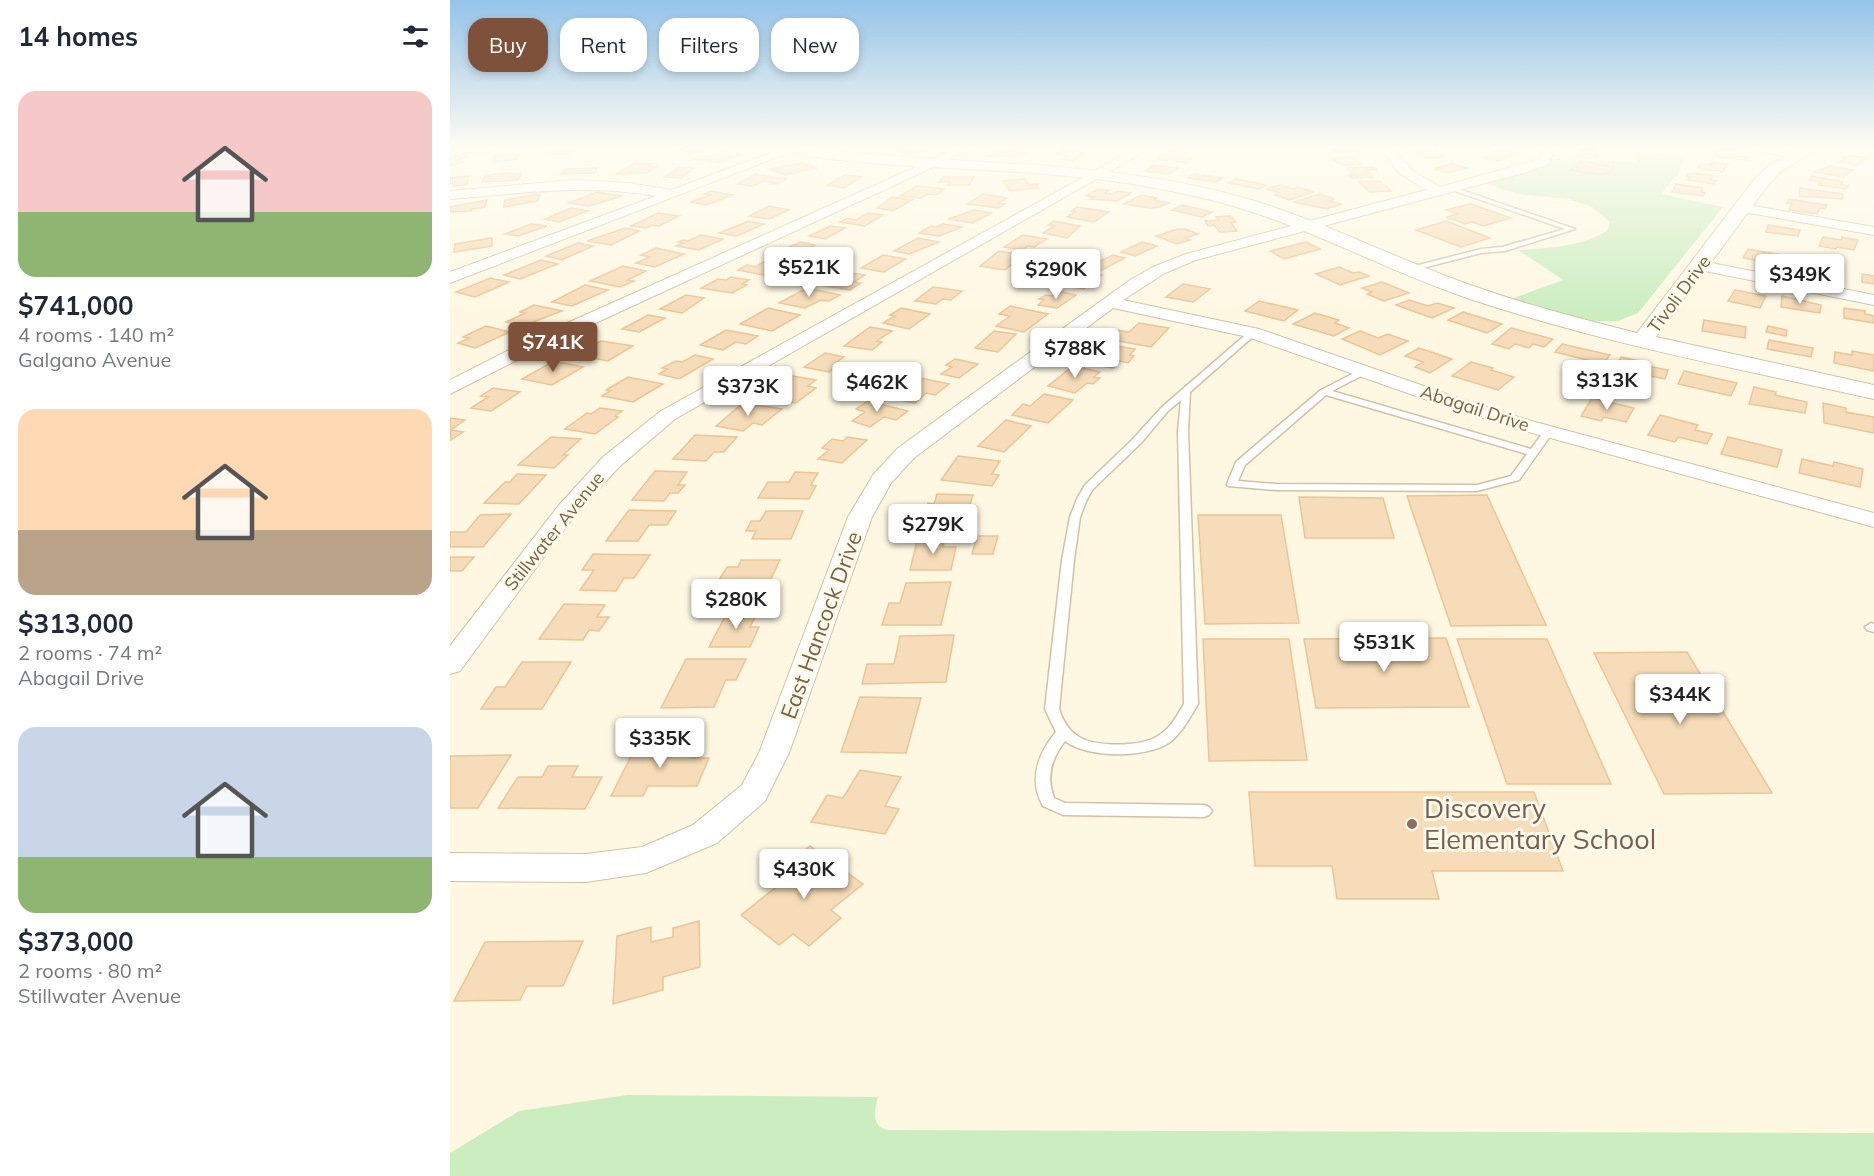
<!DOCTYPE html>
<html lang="en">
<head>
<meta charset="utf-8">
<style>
	body { margin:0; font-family:Mulish,sans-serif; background:#f6f6f7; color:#1f2937; height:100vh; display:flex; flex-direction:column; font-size:22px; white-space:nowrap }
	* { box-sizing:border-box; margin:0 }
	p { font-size:20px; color:#747a83 }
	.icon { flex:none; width:33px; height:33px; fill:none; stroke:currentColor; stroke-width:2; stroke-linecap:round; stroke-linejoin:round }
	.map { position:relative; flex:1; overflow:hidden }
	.details { display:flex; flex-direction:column; background:#fff; width:450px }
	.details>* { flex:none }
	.banner { position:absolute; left:18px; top:18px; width:570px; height:54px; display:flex; gap:12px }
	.price { position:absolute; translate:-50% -51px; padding:0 14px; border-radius:6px; background:#fff; color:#222; font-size:20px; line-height:39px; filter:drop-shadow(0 2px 3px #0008) }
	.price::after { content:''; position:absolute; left:50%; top:36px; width:18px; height:14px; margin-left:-9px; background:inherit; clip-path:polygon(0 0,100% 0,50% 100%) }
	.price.on { background:#7e523a; color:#fff }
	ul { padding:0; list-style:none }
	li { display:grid; align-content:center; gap:12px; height:318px; padding:0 18px }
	li span { display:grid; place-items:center; height:186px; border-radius:18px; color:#555 }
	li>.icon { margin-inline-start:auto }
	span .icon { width:108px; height:108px; fill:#fffc; stroke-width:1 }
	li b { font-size:26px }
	h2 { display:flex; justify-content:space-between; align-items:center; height:72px; padding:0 18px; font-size:26px }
	.tag { padding:0 21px; border-radius:18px; background:#fff; box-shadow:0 3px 9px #0003; font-size:21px; line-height:54px }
	.tag.on { background:#7e523a; color:#fff }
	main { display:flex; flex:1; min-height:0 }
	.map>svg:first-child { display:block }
	.green { fill:#cbedc0 }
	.building { fill:#f6dcb8; stroke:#eac597; stroke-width:1.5 }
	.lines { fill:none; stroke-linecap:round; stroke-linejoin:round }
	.service-casing { stroke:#d1c1a8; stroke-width:3 }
	.minor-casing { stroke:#d1c1a8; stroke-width:2 }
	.tertiary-casing { stroke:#d1c1a8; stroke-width:2 }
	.service { fill:#fff; fill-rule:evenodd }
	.minor { fill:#fff; fill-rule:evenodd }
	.tertiary { fill:#fff; fill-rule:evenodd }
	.education-dot { fill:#8d6e63; stroke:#fffbeb; stroke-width:2 }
	.labels { text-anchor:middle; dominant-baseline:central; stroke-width:6; stroke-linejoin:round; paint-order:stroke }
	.far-street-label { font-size:18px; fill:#796146; stroke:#fffbeb }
	.street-label { font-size:22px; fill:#796146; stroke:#fffbeb }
	.near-education-label { font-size:27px; fill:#785e54; stroke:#fffbeb; text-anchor:start }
</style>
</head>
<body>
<main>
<section class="details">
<h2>14 homes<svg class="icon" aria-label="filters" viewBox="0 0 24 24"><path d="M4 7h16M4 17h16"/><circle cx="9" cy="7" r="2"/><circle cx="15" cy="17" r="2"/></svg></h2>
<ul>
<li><span style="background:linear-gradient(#f6c9c9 65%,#8fb573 0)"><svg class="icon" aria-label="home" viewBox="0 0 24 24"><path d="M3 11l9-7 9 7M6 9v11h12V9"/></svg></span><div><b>$741,000</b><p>4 rooms · 140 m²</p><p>Galgano Avenue</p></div></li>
<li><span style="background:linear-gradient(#ffd9b3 65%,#b9a48a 0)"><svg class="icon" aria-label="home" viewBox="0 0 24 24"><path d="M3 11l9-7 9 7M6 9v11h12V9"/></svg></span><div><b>$313,000</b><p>2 rooms · 74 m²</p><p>Abagail Drive</p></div></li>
<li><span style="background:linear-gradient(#c9d6e8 70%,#8fb573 0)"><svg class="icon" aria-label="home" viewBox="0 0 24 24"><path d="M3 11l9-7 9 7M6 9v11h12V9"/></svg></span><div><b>$373,000</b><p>2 rooms · 80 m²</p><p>Stillwater Avenue</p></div></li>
</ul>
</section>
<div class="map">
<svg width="1424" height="1176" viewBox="0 0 1424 1176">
	<rect width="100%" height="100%" fill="#fef8e3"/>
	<path class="green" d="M1188,151L1234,157L1229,172L1211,194L1273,207L1188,313L1168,321H1144L1058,300L1113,280L1068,250C1100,248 1129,247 1157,231L1160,222L1142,207L1119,199L1067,194L1033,182L1099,163L1101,159L1187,162Z
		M177,1095L428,1097C425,1109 420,1127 438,1130L1424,1133V1176H0V1153L69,1111Z"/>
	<path class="building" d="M112,148H136L111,155L98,153Z
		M227,148H258L261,149L243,154Z
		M444,148H486L456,154Z
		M880,148H908L909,152H887Z
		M1265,148L1285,150V156L1297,157V160L1266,157Z
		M1129,149L1144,150L1147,158L1127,157L1126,153H1131Z
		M547,150L577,153L571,157L538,156Z
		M614,150L635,153L622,161L612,159L618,156L606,154Z
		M965,150H985L993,156H988L990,158H975Z
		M1049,150L1065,154L1049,161L1033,157Z
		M272,151L290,154L272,163L244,159L251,156L258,157Z
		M720,151L736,153L729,158L742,159L737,163L708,159Z
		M69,154L68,159L43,162L45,155Z
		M1397,155L1417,158L1407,165L1390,162L1396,159L1392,158Z
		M4,156L16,157L6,161L14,162L0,166V158Z
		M903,156L911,164L893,165L881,159Z
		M1130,161L1164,167L1155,175L1121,170Z
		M1262,162L1278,164L1272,172L1247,168L1250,164L1260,165Z
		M185,163L201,164L197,166L207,167L197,173L166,174Z
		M352,163L366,168L335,175L319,169Z
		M1002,163L1017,168L997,173L985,169Z
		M703,165L728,168L719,174L695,171Z
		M1380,166L1403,170L1393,177L1365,172Z
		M230,167L245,168L231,178L214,177Z
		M924,167L926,169L916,170L924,177L902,178L898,175L903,174L897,168Z
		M147,168L144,173L111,174L115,169Z
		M1244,173L1264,176L1261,180L1266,181L1264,184L1237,180L1240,177L1236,176L1238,174Z
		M45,174L58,173L71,174L68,180L32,182L35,177Z
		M305,174L336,179L326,184L314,181L302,186L288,184Z
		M745,174L773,178L766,182L738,178Z
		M395,175L412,177L394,188L378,185Z
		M19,176L17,184L3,186L4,183L0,184V178Z
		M1362,176L1393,182L1391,185L1398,186L1396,189L1368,185L1370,182L1359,180Z
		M493,177H524L519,185H498L500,182H489Z
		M575,179L579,185L586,184L589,188L560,191L553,181Z
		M786,179L817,185L809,189L778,183Z
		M930,181L941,191L920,192L909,182Z
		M1226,184L1253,188L1251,192L1255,193L1253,196L1222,192Z
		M830,185L843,189L848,187L863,192L840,200L825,195L829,193L817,189Z
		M467,186L495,189L486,195L478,194L470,198L450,196Z
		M1350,188L1393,194V199L1349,196Z
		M648,189L659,190L655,193L662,194L668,191L681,193L667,201L640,199L644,197L636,196Z
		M261,191L283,195L256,205L241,202L260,195L254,194Z
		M147,192L172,196L139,206L119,203Z
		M90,194L88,201L54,207L55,200Z
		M533,194L557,198L548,203L555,204L548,208L517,204Z
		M869,194L884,199L880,201L891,204L877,209L844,202Z
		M691,195L707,198L704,200L719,203L710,207L700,208L674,204Z
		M442,197L462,200L443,211L427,208Z
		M1339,199L1377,205L1375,209L1370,208L1367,214L1339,210L1342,203H1337Z
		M37,200L35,207L22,209L21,211L0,212V207Z
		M1021,204L1061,218L1033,226L1022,222L1015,224L997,217L1007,214L996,210Z
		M732,205L762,212L752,217L722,210Z
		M319,206L339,210L319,219L299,216Z
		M627,207L659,212L644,222L617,217L625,212L621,211Z
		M121,208L138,211L109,222L95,219Z
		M524,210L541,213L522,223L498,219Z
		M208,213L229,216L209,226L203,225L196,228L181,226Z
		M418,213L433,215L415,226L390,222L397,218L406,220Z
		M780,216L786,222L781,223L787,231L770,232L764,225L758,226L755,221L769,220L766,217Z
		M299,221L314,224L287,236L269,233Z
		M604,221L630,226L617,238L593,233L605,226L598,225Z
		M996,221L1040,238L1011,247L966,230Z
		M81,224L97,226L68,236L55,234Z
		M493,224L512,227L489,236L469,233L481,226L486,227Z
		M1318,225L1350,230L1348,236L1316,232Z
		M380,226L395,228L375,239L359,236Z
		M175,228L189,231L161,245L137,241Z
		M727,229H735L748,234L735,238L740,240L727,244L706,236Z
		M251,235L273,239L249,250L226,246L233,243L228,242L233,240L238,241Z
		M573,235L597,239L584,247L578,246L572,250L554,247Z
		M1373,237L1391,240L1392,237L1408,240L1404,250L1387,247L1386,249L1369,246Z
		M42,238V246L4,252L5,244Z
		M468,238L489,242L459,254L444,251Z
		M351,242L365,245L358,249L364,250L342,256L324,253Z
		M692,242L707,246L685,256L671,252Z
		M856,242L870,249L834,259L820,251Z
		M128,243L143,246L112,260L96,256Z
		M206,248L234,254L205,267L186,263L200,257L191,255Z
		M1298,249L1343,257L1337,270L1317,266L1319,263L1293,258Z
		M549,251L573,255L555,270L530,266Z
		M433,255L456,259L434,272L411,268Z
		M663,255L675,258L652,270L638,267Z
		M1358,257L1377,260L1375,262L1392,266L1389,273L1352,268Z
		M321,258L340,262L331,266L335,267L318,276L288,270L297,265L305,267Z
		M91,260L108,264L70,279L54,275Z
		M173,266L196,271L177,280L184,281L170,287L140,281Z
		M889,267L903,273L909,272L919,276L890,285L866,274Z
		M393,272L415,275L404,282L411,283L400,290L376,286L384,281L378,280Z
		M630,272L652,275L634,289L612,285Z
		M1412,274L1424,276V284L1412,282Z
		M281,277L299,280L292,284L297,285L282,293L251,288L268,279L276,280Z
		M40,278L59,282L25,297L6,292Z
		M932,282L959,293L934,301L917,294L922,292L912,288Z
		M733,284L760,289L743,302L716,297Z
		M135,285L158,290L122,306L102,302Z
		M483,287L512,291L501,300L493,299L486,304L465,301Z
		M357,288L390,295L379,301L371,300L355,308L329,303Z
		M1285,290L1316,296L1310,308L1278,301Z
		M608,291L626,295L607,308L588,305L594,300L589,299L596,295L602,296Z
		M236,295L254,298L232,313L210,309Z
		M1332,296L1371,305L1370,313L1331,307Z
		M959,300L978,306L987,303L1004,308L982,318L946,305Z
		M809,301L848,310L834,321L795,311Z
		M84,305L112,311L73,326L56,322L75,313L70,312Z
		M560,306L598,314L574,332L546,326L560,316L549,314Z
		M318,308L350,315L322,331L290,324Z
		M451,308L480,314L459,329L433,323L445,316L440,315Z
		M1394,308L1415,311V314L1424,316V323L1394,318Z
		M1013,312L1052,324L1037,333L998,320Z
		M865,313L889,320L885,323L899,328L884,336L843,324Z
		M198,315L215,318L189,332L172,329Z
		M1254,320L1296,327L1295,338L1252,331Z
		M689,323L719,328L701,347L657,339L666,330L679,332Z
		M36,326L60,332L25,348L8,343L19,338L13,337Z
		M1318,326L1337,330L1336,336L1316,332Z
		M420,327L442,331L427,341L432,342L422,350L394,346Z
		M1061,328L1103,339L1094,347L1083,344L1079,348L1065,344L1059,349L1042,344Z
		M276,330L308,336L296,344L286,342L273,350L250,345Z
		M544,331L566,334L548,352L525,348Z
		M910,331L928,338L938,334L958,341L930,355L892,339Z
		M1319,340L1363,348L1361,357L1317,349Z
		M151,341L183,346L158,361L126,355Z
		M654,344L685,349L680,355L684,356L678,363L670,361L664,368L628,363L636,354L651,356L655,352L648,350Z
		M1112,344L1160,355L1153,364L1105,352Z
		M969,348L1002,359L980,373L965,367L973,362L955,356Z
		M1402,351L1424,355V371L1384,363L1385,352L1402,355Z
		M375,353L394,357L384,364L389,365L379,372L354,367Z
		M245,355L263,359L229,379L209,374L217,369L212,368L226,361L232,362Z
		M1171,357L1194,362L1193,365L1218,370L1215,379L1185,373L1183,378L1164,374Z
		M505,359L528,364L509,378L491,374L502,367L496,365Z
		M104,361L133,367L102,385L72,379Z
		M1021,362L1043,368L1041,370L1064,377L1048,390L1002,376Z
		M623,366L650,372L644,377L650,378L643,384L637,383L625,393L598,386Z
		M1234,371L1287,383L1281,396L1228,384Z
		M343,376L366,380L358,386L366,388L346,403L305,395L318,386L327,387Z
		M461,376L499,384L485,395L476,393L465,403L434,397Z
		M178,377L213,384L183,402L152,396L160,391L156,390Z
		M1304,387L1326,392L1325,395L1357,402L1355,413L1299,404Z
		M43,388L70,392L41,411L21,408L38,397L31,396Z
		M594,394L623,400L598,423L562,415L573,404L580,406Z
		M1142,398L1184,408L1176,422L1154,417L1151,421L1131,416Z
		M418,401L458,411L446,420L434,417L420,427L402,421L415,412L406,409Z
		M293,403L332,409L312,425L303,423L293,431L266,426Z
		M1373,403L1396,408V412L1424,417V433L1374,423Z
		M150,408L172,411L165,416L168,417L145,434L115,429L137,413L141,414Z
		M1210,415L1248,425L1245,430L1262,434L1257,444L1228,437L1225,442L1198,435Z
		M0,418L15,420L1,430L13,432L1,440Z
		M556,420L581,426L554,452L528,446Z
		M245,435L287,437L274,452H264L256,461L223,459Z
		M101,437L131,439L113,455H118L104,468L68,465Z
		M397,437L417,440L392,463L368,459L379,450L372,448L382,439L393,441Z
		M1278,437L1332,450L1327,467L1271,454Z
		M508,456L550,461L542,474L549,475L542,486L491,480Z
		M1352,459L1383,466L1384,462L1413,469L1410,487L1349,473Z
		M205,471L237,472L228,485H235L228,493H220L214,501L182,500Z
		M345,472L368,473L361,485L366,486L359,499L308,498L318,482H339Z
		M67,474L96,475L69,504L34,503L55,482H60Z
		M487,494L523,495L517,513H509L504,527H460L466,513H475L478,503L484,504Z
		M1037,495L1096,625L1001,626L957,496Z
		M849,497L933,498L944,538H855Z
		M179,510L226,511L217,525H199L188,541H156Z
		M316,511H353L341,539H302L306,531H296L301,521H310Z
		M61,514L33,547H0V532H16L30,515Z
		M748,515H831L849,623L755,624Z
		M495,536L493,547H506L501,570H460L468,537Z
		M527,536H548L543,554H522Z
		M143,554L200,555L184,578H174L166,591L130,590L144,570H132Z
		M0,557H24L12,571H0Z
		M291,560H330L315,591H276L281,580H269L277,567H288Z
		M501,582L491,625H432L439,603H450L456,583Z
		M114,604L155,605L147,617H159L149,631L139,630L133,640L89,639Z
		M278,611H308L300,627H309L300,647H259Z
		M504,635L496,682L412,684L417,664H444L450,636Z
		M996,638L1019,707L866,708L854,639Z
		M753,639H839L857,760L759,761Z
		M1007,639H1097L1161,784H1057Z
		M1237,652L1322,793L1214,794L1144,653Z
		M236,659H296L286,680H276L264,707L211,708Z
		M72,662H121L92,709H31L46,687H55Z
		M410,697L471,698L456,753L391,752Z
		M186,746H248L242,758H259L247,786H198L193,796H161Z
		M61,755L28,808H0V756Z
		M98,766H128L122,777H152L135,809L48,808L68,777H92Z
		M410,770L451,777L435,806L449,809L435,834L361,822L377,795L393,798Z
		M799,792H1084L1113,871H982L989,899H887L882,866H805Z
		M360,846L413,884L381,910L391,918L359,946L343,934L329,945L291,915L345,872L336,866Z
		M249,921L250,967L213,977V990L163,1004L167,936L201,927V942L223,937V928Z
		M133,941L113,986H77L70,1000L4,1001L35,942Z"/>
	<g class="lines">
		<g class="service-casing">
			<path id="service" d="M999,187H1003L1125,229L1055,251L1031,253L957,272V268L1031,249L1052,247L1115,229L999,189Z
				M800,331L807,333L740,392L738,431L748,704C740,717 732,733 720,742C696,759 637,758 615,741C601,759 596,777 604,798L615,803L754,805L759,807L762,811L759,815L754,817L613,815L593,806C578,779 588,754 606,732L595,709L612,560L620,517L627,499L635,485L683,439L712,407ZM731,400L728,431L734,704C727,716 720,729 708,736C692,747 647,747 631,738C619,732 613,721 609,709L624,560L630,517L637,499L643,489L691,443L718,411Z
				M914,368L917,369V373L882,391L1081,449L1095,430L1098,429L1103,432L1069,480L1027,491L826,490L778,486L777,484L786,462L821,432L871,390ZM876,395L1077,454L1061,476L1027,485L826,484L788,481L795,465Z
				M1421,623L1424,624V632L1417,630L1415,627Z"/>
		</g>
		<g class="minor-casing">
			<path id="minor" d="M0,148H45L39,152L0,153Z
				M333,148H351L0,283V272L206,196C135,184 71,193 0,199V191L123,180L179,183L221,190Z
				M508,148H525L87,350L0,394V380L75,342Z
				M686,148H701L225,419L169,467L125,515L10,671L0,674V646L109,505L153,457L211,411Z
				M931,148H943L963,171L990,187L1089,159L1091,155L1089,148H1101L1103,155L1098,164L1073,173L746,260L715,273L673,300L809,329L1020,402L1085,422L1424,513V527L1071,430L1006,410L798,337L663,308L464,458L441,483L422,517L339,753L315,801L267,843L196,873L136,882L0,881V853L136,854L192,847L243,825L292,785L309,753L398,517L423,475L448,448L680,280L703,267L736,254L976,190L948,172Z
				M1307,148H1332L1351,152L1353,155L1347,159L1309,151Z
				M1293,204L1424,227V235L1288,211L1286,208L1288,205Z
				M1251,261L1424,295V305L1245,269L1243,266Z"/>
		</g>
		<g class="tertiary-casing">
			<path id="tertiary" d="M331,148C377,148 424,156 470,158C581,165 691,168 798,199C866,219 930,251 996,276C1058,300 1123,317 1187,333L1303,181L1318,166L1351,148H1370L1330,172L1315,189L1206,337L1424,385V399C1289,369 1152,343 1020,299C931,269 849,221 757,199C708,187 657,179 607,175C517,167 427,168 338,153Z"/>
		</g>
		<use href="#service" class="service"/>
		<use href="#minor" class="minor"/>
		<use href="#tertiary" class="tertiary"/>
	</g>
	<linearGradient id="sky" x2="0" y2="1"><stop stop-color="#94c3e9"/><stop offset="0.47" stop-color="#fffcf2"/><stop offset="1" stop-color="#fffcf2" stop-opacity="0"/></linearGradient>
	<rect width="1424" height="313" fill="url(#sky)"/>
	<circle class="education-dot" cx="962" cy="824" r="6"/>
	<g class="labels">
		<g class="far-street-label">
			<text transform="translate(1229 294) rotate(-53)">Tivoli Drive</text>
			<text transform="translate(1025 408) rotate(18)">Abagail Drive</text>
			<text transform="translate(104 531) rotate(-51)">Stillwater Avenue</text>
		</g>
		<g class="street-label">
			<text transform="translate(371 625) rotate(-70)">East Hancock Drive</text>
		</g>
		<g class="near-education-label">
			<text x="974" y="808">Discovery<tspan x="974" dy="31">Elementary School</tspan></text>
		</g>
	</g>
</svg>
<b class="price" style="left:359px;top:298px">$521K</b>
<b class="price" style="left:606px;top:300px">$290K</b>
<b class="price" style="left:1350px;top:305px">$349K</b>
<b class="price on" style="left:103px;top:373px">$741K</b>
<b class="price" style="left:625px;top:379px">$788K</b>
<b class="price" style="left:1157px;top:411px">$313K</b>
<b class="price" style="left:427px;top:413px">$462K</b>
<b class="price" style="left:298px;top:417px">$373K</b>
<b class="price" style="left:483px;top:555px">$279K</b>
<b class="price" style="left:286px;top:630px">$280K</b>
<b class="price" style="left:934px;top:673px">$531K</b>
<b class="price" style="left:1230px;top:725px">$344K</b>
<b class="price" style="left:210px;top:769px">$335K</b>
<b class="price" style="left:354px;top:900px">$430K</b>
<div class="banner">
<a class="tag on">Buy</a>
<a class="tag">Rent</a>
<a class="tag">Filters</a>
<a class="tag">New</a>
</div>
</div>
</main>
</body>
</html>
